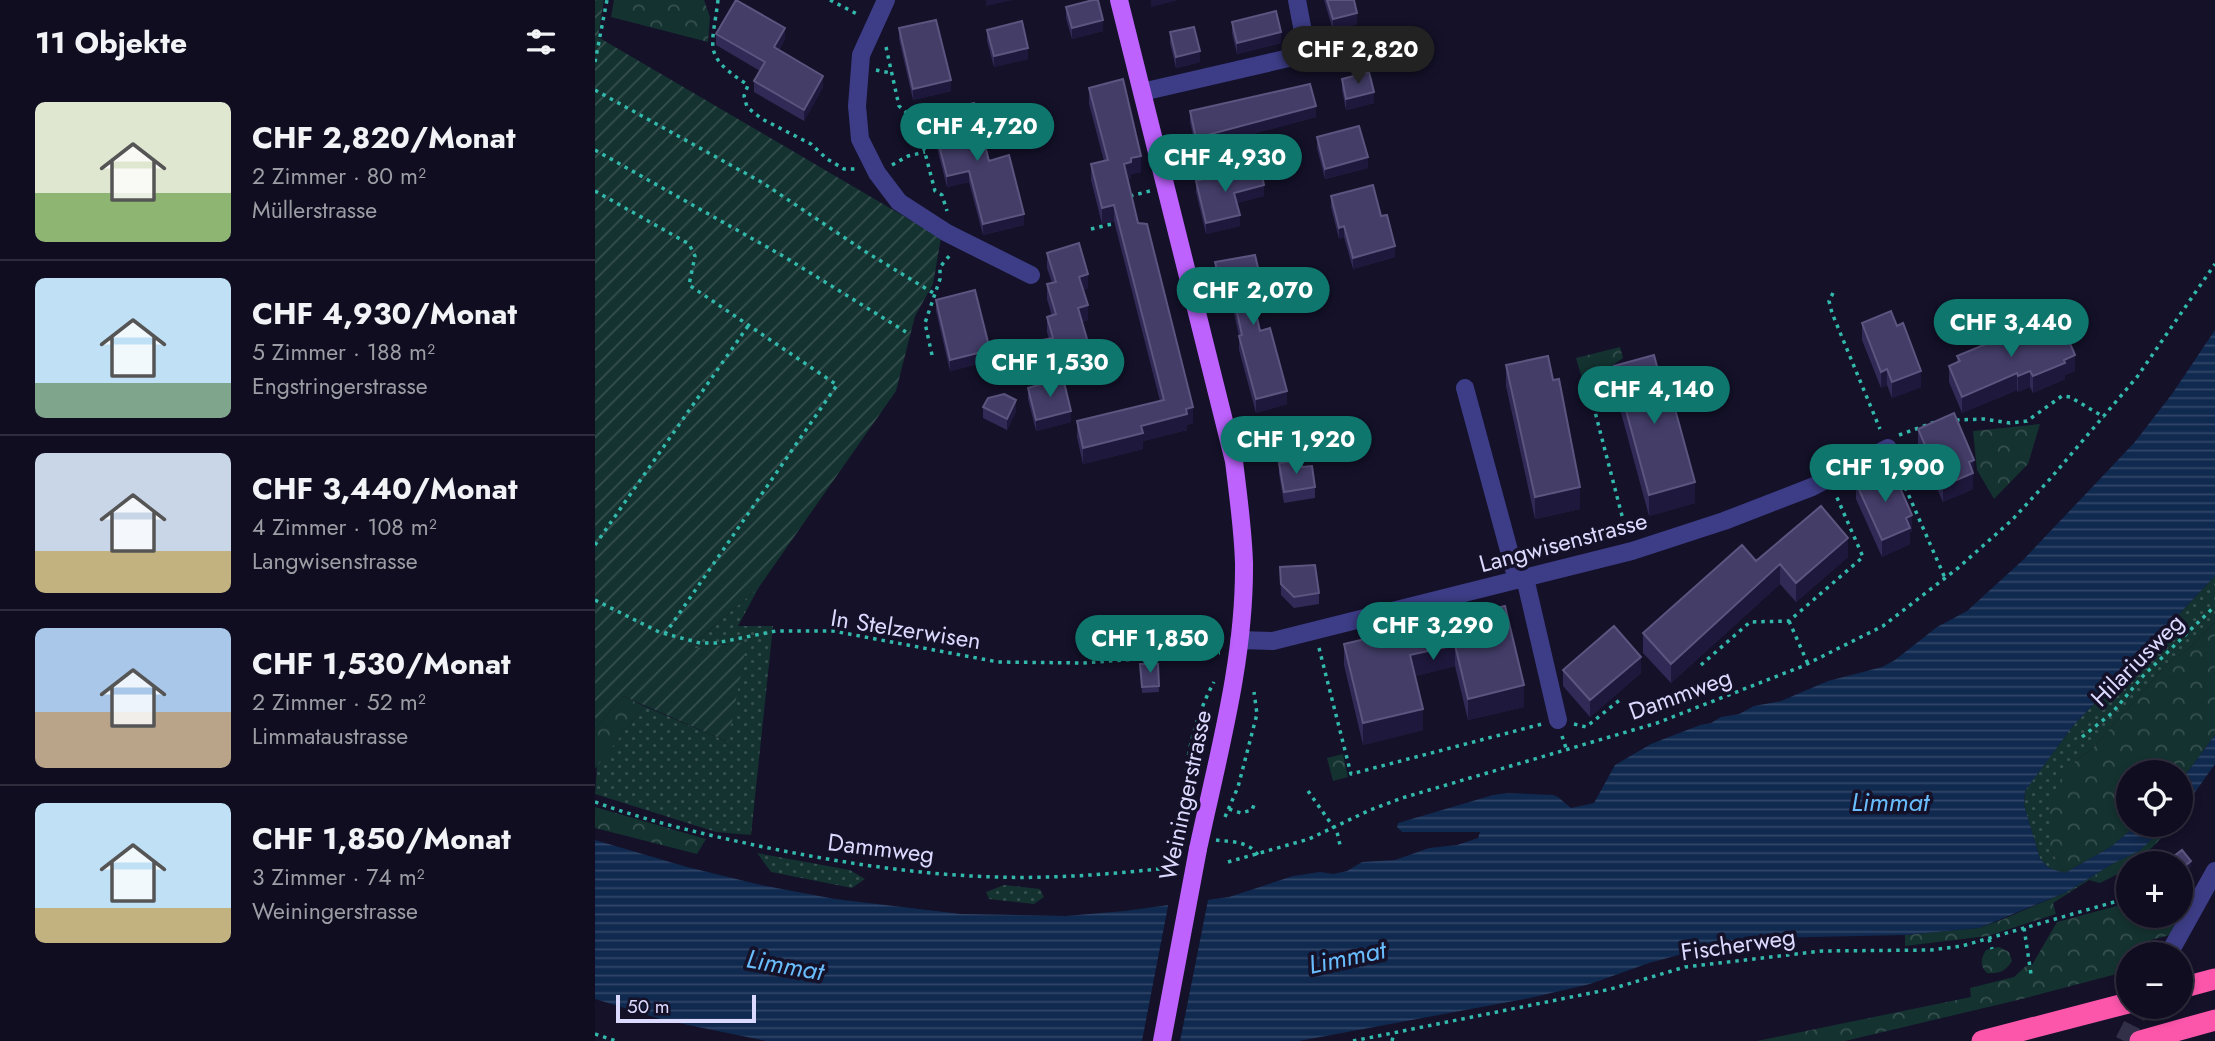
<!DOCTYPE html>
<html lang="de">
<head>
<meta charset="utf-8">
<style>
	body { margin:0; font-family:Jost,sans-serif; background:#181628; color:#f1f3f6; height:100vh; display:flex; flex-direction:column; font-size:26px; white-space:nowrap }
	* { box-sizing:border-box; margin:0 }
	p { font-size:23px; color:#9b9ca4 }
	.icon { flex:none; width:38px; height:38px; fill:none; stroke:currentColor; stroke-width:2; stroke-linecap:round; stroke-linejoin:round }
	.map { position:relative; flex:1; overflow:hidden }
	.side { display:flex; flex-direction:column; background:#0f0d1f; width:595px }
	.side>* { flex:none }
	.buttons { position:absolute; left:1521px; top:760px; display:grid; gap:14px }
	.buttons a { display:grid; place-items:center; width:77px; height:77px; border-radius:50%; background:#0f0d1f; box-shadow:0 4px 10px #0003,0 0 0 2px #2f2d3d; font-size:35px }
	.scale { position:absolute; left:21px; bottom:18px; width:140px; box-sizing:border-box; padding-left:7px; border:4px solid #dcd9fe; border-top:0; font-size:19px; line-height:24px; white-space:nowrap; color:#dcd9fe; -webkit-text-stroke:5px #141129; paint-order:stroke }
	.price { position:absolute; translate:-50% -60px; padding:0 16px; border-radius:24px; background:#0f766e; color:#fff; font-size:23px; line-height:46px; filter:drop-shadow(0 2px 4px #0008) }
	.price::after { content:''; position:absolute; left:50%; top:42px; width:21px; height:16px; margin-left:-10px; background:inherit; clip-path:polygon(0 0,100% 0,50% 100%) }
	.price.active { background:#222; color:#fff }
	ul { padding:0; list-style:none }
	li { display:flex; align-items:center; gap:21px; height:175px; padding:0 35px }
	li+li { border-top:2px solid #2f2d3d }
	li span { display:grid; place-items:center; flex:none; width:196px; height:140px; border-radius:10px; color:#555 }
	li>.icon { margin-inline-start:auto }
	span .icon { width:84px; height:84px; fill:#fffc; stroke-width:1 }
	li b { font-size:30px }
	h2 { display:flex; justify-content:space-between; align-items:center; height:84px; padding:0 35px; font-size:30px }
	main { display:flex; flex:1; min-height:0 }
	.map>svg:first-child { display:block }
	.grass { fill:url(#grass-dots) }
	.forest { fill:url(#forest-crowns) }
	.garden { fill:url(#garden-furrows) }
	.water { fill:url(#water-rules) }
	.pier { fill:#141129 }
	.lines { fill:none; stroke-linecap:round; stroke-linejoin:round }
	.minor-tunnel { stroke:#322f49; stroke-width:18; stroke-dasharray:18 9; stroke-linecap:butt }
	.path { stroke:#32b9ac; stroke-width:3.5; stroke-dasharray:3.5 5; stroke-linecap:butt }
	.minor { stroke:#3d3d87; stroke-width:18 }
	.major { stroke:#bd62fc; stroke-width:18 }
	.highway { stroke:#fc56ab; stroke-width:21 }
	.major-bridge { stroke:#bd62fc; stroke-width:18 }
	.wall { fill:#312a56 }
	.shaded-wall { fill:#1e183c }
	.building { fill:#433d68; stroke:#5b557f; stroke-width:2 }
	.labels { text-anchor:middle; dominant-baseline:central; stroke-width:7; stroke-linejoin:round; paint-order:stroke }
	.street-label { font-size:24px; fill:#dcd9fe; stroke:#141129 }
	.water-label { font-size:26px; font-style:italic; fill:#69bdfc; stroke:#141129 }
</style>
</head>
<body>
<main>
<section class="side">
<h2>11 Objekte<svg class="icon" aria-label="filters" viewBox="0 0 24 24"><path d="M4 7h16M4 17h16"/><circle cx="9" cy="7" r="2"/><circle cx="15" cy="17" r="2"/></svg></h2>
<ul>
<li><span style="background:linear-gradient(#dfe7d0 65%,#8fb573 0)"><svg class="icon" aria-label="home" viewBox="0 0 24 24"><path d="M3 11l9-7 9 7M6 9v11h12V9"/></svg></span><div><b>CHF 2,820/Monat</b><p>2 Zimmer · 80 m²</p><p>Müllerstrasse</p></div></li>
<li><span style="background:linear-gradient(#bfe0f5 75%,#7fa58c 0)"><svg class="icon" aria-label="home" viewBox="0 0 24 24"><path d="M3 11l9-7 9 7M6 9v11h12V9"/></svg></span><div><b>CHF 4,930/Monat</b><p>5 Zimmer · 188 m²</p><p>Engstringerstrasse</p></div></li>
<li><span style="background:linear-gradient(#c9d6e8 70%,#c2b280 0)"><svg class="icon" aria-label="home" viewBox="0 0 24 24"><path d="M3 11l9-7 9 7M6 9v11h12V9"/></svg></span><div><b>CHF 3,440/Monat</b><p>4 Zimmer · 108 m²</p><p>Langwisenstrasse</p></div></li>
<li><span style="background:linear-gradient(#a9c7e8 60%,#b9a48a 0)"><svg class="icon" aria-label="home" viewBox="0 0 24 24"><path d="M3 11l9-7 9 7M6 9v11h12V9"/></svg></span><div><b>CHF 1,530/Monat</b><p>2 Zimmer · 52 m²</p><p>Limmataustrasse</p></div></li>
<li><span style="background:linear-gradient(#bfe0f5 75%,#c2b280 0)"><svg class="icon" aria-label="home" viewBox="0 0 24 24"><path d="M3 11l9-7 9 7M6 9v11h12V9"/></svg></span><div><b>CHF 1,850/Monat</b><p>3 Zimmer · 74 m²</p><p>Weiningerstrasse</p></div></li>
</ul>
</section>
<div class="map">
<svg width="1620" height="1041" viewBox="0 0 1620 1041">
	<defs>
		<pattern id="grass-dots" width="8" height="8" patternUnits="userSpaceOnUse" patternTransform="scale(1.75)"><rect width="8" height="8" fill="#143230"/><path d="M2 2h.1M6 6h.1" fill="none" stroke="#364f4f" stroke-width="1.8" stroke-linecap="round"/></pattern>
		<pattern id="forest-crowns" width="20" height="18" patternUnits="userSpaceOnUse" patternTransform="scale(1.75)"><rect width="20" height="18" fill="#143230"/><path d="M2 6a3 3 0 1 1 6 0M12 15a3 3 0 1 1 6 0" fill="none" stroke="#364f4f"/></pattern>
		<pattern id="garden-furrows" width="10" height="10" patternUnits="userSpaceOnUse" patternTransform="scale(1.75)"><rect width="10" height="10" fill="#143230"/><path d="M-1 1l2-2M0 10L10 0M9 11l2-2" fill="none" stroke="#364f4f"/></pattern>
		<pattern id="water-rules" width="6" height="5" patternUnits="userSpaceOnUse" patternTransform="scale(1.75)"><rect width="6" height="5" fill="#10294e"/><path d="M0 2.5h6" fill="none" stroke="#324769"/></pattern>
	</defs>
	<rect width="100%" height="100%" fill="#141129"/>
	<path class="grass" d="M1620,576V622L1596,647L1573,663L1498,748L1478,763L1455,849L1470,873L1454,868L1445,859L1429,805L1430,790L1477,727Z
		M164,587L143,626H178L156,835L121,832L0,794L2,766L49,706L133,742L132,644L92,650Z
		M162,853L255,870L270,879L257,888L176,872Z
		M409,885L445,889L449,897L439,904L394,899L391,892Z"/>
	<path class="forest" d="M19,0H109L115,17L113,42L16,17Z
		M1025,347L1028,358L989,385L981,358Z
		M1445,424L1433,464L1399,499L1382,470L1378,431Z
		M1620,622V735L1586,781V772H1533V824H1543L1517,846L1470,873L1455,849V798L1478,763L1498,748L1573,663L1596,647Z
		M28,696L49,706L0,769V729Z
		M748,754L753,777L738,781L732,758Z
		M0,807L111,839L102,854L0,828Z
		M1574,824H1580L1542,863H1533V869L1505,883L1494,880L1458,903L1461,914L1393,936L1310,946V935L1384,928L1406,920L1472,892L1517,864L1544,850Z
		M1533,903V915L1583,916L1575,935L1556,940V954H1533V971L1427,999L1250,1041H1162L1376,997L1375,988L1419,977L1431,966L1437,965L1462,922Z
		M1404,947L1414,952L1417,961C1411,971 1404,974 1392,973C1384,965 1386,959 1391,950Z"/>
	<path class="garden" d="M0,0H9L3,37L346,238L338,284L320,316L301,391L164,587L93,649L152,642L133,742L28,696L0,729Z"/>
	<path class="water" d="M1620,330V576L1477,727L1430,791L1429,805L1445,859L1454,868L1470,873L1517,846L1543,824H1574L1544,851L1517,864L1472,892L1384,928L1310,935L1174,938L1117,946L1054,963L995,984L935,998L704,1041H171L69,1020L0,999V840L92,867L166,885L240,899L366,914L471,916L529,911L634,897L698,876L725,872L738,874L752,871L767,862L800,860L834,848L862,845L883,838L885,832H807L802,827L803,823L898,795L913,793L958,795L963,797L976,808L999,803L1020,765L1056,744L1105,725L1116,723L1126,717L1144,714L1159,706L1186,701L1233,681L1287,667L1300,660L1342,627L1372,611L1428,560L1539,443L1577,394Z
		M1620,735V764L1586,812V781Z"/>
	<path class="pier" d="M614,895L585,1041H547L574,901Z"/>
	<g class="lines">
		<path class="minor-tunnel" d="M1529,1041L1547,1006"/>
		<path class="path" d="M123,0C117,50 107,55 153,85L149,96L152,107L167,119L216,144L232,159L249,169H261
			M235,0L264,15
			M291,47L304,106L322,122L340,191L347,195L352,211
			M0,62L12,0
			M281,70L296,73
			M0,90L168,183L271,252L340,294
			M0,150L188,256L311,332
			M297,165L313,156L330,152
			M0,191L94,244L100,256L94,285L242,385L70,634
			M535,196L555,191
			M496,229L521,223
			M1238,293L1234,301L1237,313L1285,429
			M337,355L330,323L345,279V267L355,255
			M992,381L1032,535
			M1361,420L1389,419L1415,423L1432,421L1467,396L1475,397L1509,417
			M1304,435L1343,421
			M1300,464L1350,578
			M0,545L153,326
			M0,600L64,632L105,643H121L181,631H238L403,662L488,663L625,653
			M1194,621L1213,664
			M724,648L756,774L947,724
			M1106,665L1155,622L1194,621L1268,557L1240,493
			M979,724L991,727L1026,699
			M967,736L972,751
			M1487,737L1517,713L1548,676L1620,606
			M713,791L742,832L745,845
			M0,802C55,822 112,835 169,847C262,866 357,880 453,877C493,876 534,872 574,868L584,850
			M634,809L646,813L657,810L659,805
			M630,817L643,787L662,714L659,692
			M590,823C585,778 597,722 619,682
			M621,840C637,842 653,841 663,855
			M633,862L714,839L775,810L807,798L1062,723L1208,666L1288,626L1363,568L1417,520L1455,479L1542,377L1620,264
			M1429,928L1436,974
			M1394,939L1397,949
			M0,1034L21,1041
			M758,1041L1016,989L1090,967L1227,951L1336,950L1367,946L1533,898
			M797,1041L799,1033"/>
		<path class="minor" d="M291,0L266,55L262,106L265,139L282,173L304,202L352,233L436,275
			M702,0L712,53
			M547,92L776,39
			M870,388L922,580
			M930,578L963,720
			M644,640L678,641L1037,551L1129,521L1217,487L1293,448
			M1576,950L1620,871"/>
		<path class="major" d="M524,0L639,461C643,495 648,529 649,563C650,660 623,755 603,849"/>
		<path class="highway" d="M1586,988L1620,979
			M1387,1041L1533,1003
			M1545,1041L1620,1020"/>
		<path class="major-bridge" d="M567,1041L603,849"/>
	</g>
	<path class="wall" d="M729,0H759L762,24L738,30Z
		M471,7L508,31L477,39L471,18Z
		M637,22L686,43L642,54L637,33Z
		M304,28L356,91L318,100L304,39Z
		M392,30L433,59L399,67L392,41Z
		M575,32L605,62L581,68L575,43Z
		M121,34L190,39L184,50L228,87L209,121L159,92V81L165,71L121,45Z
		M747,79L779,103L751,110L747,90Z
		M494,88L546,172L536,174V178L533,179L543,223L598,423L592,425V430L548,441V449L488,464L482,437V421L565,401L519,221L507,224L496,180V164L509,161L494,104Z
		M595,111L721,117L601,149L595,122Z
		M336,114L394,161L429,225L388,235L374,182L352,187L336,125Z
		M722,137L773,168L730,179L722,148Z
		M634,179L669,196L642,203L645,226L611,234L601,192V181Z
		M736,196L786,216L800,257L758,269L749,237L744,239L736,207Z
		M452,253L493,288L488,290L493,320L487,322L492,353L411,376L408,361V347L454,339L452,332V317L457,316L452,299V284L457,283L452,268Z
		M620,262L669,307L660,309L665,331L692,404L661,413L644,350V336L634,290L624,292L620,275Z
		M341,300L395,361L355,371L341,311Z
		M1267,323L1326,387L1297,398L1292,385L1286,388L1267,340Z
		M1412,345L1480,371L1470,375V379L1438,393L1435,387L1423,392L1422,390L1367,413L1354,382V366L1362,362V356Z
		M911,365L985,509L940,519L911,386Z
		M1019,366L1065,378L1100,503L1054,516L1019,387Z
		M433,388L476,422L441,431L433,399Z
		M388,407L421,411L412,430L388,418Z
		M1323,429L1379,476H1378V489L1348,502L1323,445Z
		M684,463L707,467L720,487V498L689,503L684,474Z
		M1261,483L1317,531L1315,532V544L1287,557L1261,499Z
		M1253,557L1201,602L1185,584L1076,683L1048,653V633L1161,561Z
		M685,567L724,593V604L699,608L686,595Z
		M910,606L929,707L873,720L860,666L820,676L828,730L768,745L749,665V644Z
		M545,664H563L564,692L547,693Z
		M968,670L1046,673L995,717L968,686Z"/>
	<path class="shaded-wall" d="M391,0H418L391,6Z
		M556,0H584L556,7Z
		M762,13V24L738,30V19Z
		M508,20V31L477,39V28Z
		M190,28V39L179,58V47Z
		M686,32V43L642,54V43Z
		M433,48V59L399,67V56Z
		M605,51V62L581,68V57Z
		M228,76V87L209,121V110Z
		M356,80V91L318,100V89Z
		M779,92V103L751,110V99Z
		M721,106V117L601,149V138Z
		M546,156V172L536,174V178L529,179V164L536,158Z
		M773,157V168L730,179V169Z
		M374,171V182L352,187V176Z
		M669,185V196L639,204V193Z
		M519,205V221L507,224V208Z
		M429,214V225L388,235V224Z
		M645,215V226L611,234V223Z
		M749,226V237L744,239V228Z
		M800,246V257L758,269V258Z
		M493,274V288L484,291V277Z
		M634,276V290L624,292V278Z
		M669,293V307L657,310V296Z
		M493,305V320L483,323V308Z
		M492,339V353L411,376V362Z
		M395,350V361L355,371V360Z
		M1480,355V371L1470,375V379L1438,393V376Z
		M1292,369V385L1286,388V372Z
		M1326,371V387L1297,398V382Z
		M1435,371V387L1423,392V376Z
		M1422,373V390L1367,413V397Z
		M692,391V404L661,413V399Z
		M421,400V411L412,430V419Z
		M598,407V423L592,425V430L548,441V449L488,464V448L546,426Z
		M476,411V422L441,431V420Z
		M1379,460L1378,489L1348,502V486L1374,462Z
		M1100,482V503L1054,516V495Z
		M985,487V509L940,519V497Z
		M1317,515V531L1315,532V544L1287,557V540L1311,518Z
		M1253,538V557L1201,602V583Z
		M1185,564V584L1076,683V664Z
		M860,645V666L815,677V655Z
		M1046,657V673L995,717V700Z
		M929,685V707L873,720V699Z
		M828,709V730L768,745V723Z
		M1596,861V867L1586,875V869Z"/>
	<path class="building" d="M141,0L190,28L179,47L228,76L209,110L159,81L170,62L121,34Z
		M498,0H503L508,20L477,28L471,7Z
		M732,0H759L762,13L738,19Z
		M681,11L686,32L642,43L637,22Z
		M341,20L356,80L318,89L304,28Z
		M427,21L433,48L399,56L392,30Z
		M599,27L605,51L581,57L575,32Z
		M774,72L779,92L751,99L747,79Z
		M528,79L546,156L536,158V162L529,164L543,223L552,224L598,407L591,409L592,414L546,426L548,433L488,448L482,421L569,400L519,205L507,208L496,164L513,160L494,88Z
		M715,84L721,106L601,138L595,111Z
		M379,103L394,161L414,155L429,214L388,224L374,171L352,176L336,114Z
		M764,126L773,157L730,169L722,137Z
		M666,171L669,185L639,193L645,215L611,223L601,181L633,173L634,179Z
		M778,185L786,216L792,215L800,246L758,258L749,226L744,228L736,196Z
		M484,243L493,274L484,277L493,305L483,308L492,339L411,362L408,347L458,338L452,317L461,314L452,284L461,282L452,253Z
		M660,255L669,293L657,296L665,331L675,328L692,391L661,399L644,336L647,335L634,276L624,278L620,262Z
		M380,290L395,350L355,360L341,300Z
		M1296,311L1302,326L1308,323L1326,371L1297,382L1292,369L1286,372L1267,323Z
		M1466,322L1480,355L1469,360L1470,363L1438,376L1435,371L1423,376L1422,373L1367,397L1354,366L1365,361L1362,356L1408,337L1412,345Z
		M1059,355L1065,378L1071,376L1100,482L1054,495L1019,366Z
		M953,356L958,380L964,379L985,487L940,497L911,365Z
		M468,378L476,411L441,420L433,388Z
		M409,394L421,400L412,419L388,407L393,398Z
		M1359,413L1379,460L1374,462L1378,473L1348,486L1323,429Z
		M706,460L707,467L717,466L720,487L689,492L684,463Z
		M1293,469L1299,482L1302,481L1317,515L1311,518L1315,528L1287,540L1261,483Z
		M1226,506L1253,538L1201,583L1185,564L1076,664L1048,633L1147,545L1161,561Z
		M720,565L724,593L699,597L686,584L685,567Z
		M910,606L929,685L873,699L860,645L815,655L828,709L768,723L749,644Z
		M1019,626L1046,657L995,700L968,670Z
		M545,664H563L564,686L547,687Z
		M1587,850L1596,861L1586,869V863H1570Z"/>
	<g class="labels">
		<g class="street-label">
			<text transform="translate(968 542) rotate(-15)">Langwisenstrasse</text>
			<text transform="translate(311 629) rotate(9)">In Stelzerwisen</text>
			<text transform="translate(1542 660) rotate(-45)">Hilariusweg</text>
			<text transform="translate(1085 694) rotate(-20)">Dammweg</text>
			<text transform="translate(590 795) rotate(-78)">Weiningerstrasse</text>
			<text transform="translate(286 848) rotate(7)">Dammweg</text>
			<text transform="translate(1143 944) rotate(-8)">Fischerweg</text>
		</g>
		<g class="water-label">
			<text x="1295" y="802">Limmat</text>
			<text transform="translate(752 957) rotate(-12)">Limmat</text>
			<text transform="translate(190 965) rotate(10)">Limmat</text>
		</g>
	</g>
</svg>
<div class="buttons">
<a><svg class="icon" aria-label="locate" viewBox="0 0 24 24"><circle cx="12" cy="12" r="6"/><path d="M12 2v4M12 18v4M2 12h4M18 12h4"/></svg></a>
<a>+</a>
<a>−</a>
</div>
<div class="scale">50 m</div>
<b class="price active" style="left:763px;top:86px">CHF 2,820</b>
<b class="price" style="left:382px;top:163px">CHF 4,720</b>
<b class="price" style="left:630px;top:194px">CHF 4,930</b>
<b class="price" style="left:658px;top:327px">CHF 2,070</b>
<b class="price" style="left:1416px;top:359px">CHF 3,440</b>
<b class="price" style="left:455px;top:399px">CHF 1,530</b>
<b class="price" style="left:1059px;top:426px">CHF 4,140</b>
<b class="price" style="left:701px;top:476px">CHF 1,920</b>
<b class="price" style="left:1290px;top:504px">CHF 1,900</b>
<b class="price" style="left:838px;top:662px">CHF 3,290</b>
<b class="price" style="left:555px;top:675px">CHF 1,850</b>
</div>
</main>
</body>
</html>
